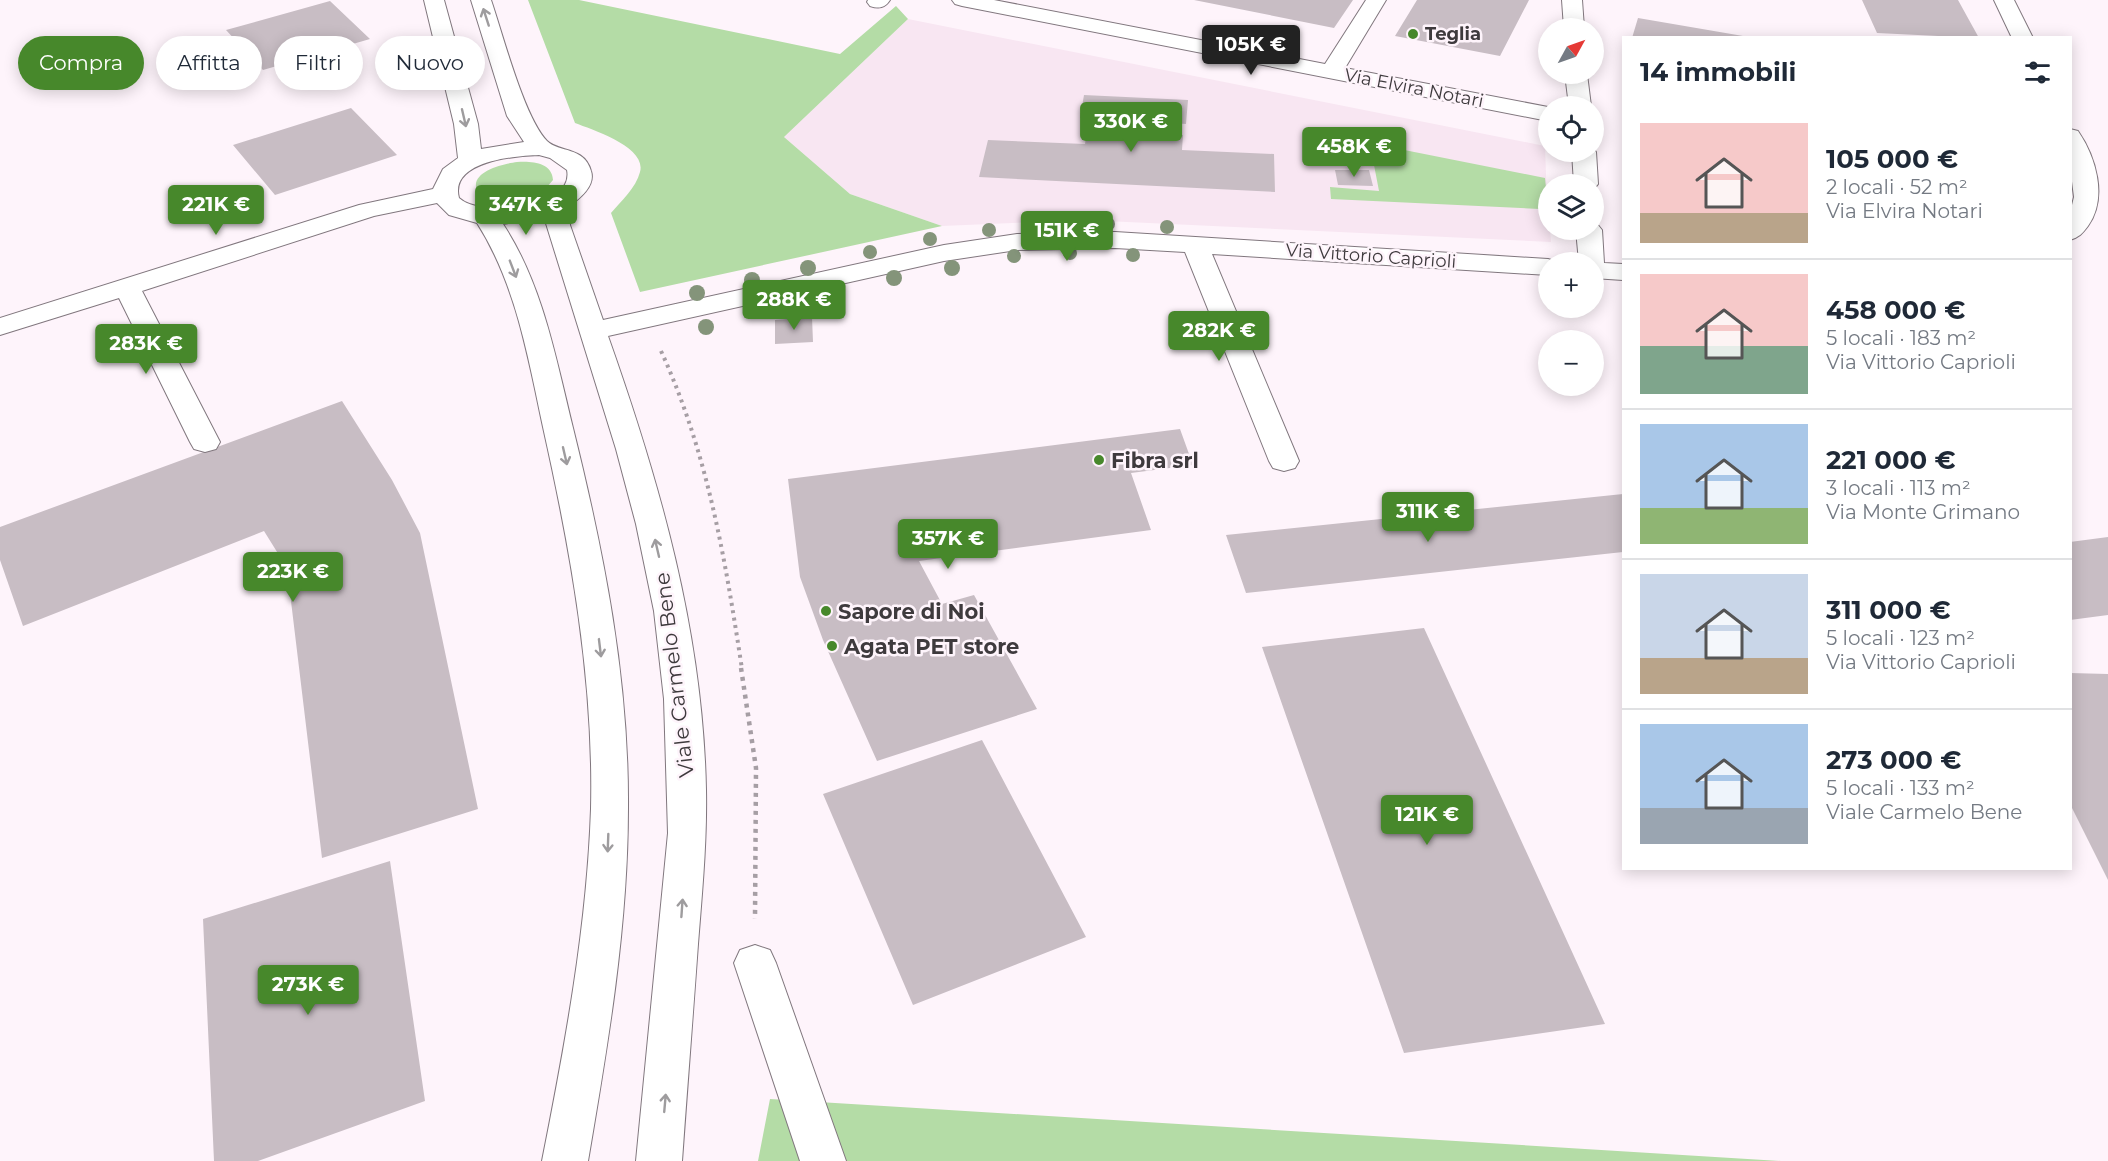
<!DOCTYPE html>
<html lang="it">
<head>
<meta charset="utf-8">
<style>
	body { margin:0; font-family:Montserrat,sans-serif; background:#f2f2f3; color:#1f2937; height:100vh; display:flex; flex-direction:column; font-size:22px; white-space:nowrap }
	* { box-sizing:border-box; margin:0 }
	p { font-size:20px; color:#747a83 }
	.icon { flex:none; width:33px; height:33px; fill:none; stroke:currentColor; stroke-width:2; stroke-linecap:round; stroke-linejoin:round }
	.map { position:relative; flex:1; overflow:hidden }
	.side { position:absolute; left:1622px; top:36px; width:450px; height:834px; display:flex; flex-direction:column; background:#fff; border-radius:0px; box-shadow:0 3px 15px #0003 }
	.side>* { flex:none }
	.top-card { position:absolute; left:18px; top:36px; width:570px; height:54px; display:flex; gap:12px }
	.needle { width:39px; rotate:50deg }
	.fabs { position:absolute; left:1538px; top:18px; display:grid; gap:12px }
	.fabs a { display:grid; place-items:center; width:66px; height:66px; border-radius:50%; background:#fff; box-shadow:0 3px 15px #0003; font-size:30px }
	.price { position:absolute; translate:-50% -51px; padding:0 14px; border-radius:6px; background:#47882b; color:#fff; font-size:20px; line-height:39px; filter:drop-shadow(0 2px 3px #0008) }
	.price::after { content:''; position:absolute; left:50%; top:36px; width:18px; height:14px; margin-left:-9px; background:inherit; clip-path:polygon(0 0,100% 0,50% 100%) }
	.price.on { background:#222; color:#fff }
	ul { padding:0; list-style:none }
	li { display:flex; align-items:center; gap:18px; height:150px; padding:0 18px }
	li+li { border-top:2px solid #e0e1e3 }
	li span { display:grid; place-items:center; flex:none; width:168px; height:120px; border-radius:0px; color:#555 }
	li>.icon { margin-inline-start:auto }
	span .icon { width:72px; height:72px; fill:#fffc; stroke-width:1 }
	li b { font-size:26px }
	h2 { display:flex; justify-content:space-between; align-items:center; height:72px; padding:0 18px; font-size:26px }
	.chip { padding:0 21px; border-radius:27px; background:#fff; box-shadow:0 3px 15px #0003; font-size:21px; line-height:54px }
	.chip.on { background:#47882b; color:#fff }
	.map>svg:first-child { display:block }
	.built { fill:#f8e6f2 }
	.green { fill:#b4dca6 }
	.building { fill:#c8bdc4 }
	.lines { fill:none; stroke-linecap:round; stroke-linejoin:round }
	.minor-casing { stroke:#81777e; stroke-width:2 }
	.path-far1 { stroke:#a69ea4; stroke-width:4; stroke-dasharray:3 4.5; stroke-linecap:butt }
	.path { stroke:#a69ea4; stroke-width:4.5; stroke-dasharray:4 5; stroke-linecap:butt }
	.minor { fill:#fff; fill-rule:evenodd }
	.tree { fill:#84947a }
	.oneway { stroke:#9e9c9e }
	.poi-dot { fill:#47882b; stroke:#fef4fb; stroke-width:2 }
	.labels { text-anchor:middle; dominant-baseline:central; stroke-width:5; stroke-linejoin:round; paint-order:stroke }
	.far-poi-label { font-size:18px; font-weight:bold; fill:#3e3a3d; stroke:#fef4fb; text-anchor:start }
	.far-street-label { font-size:18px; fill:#3e3a3d; stroke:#fef4fb }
	.poi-label { font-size:21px; font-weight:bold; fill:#3e3a3d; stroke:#fef4fb; text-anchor:start }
	.street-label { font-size:21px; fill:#3e3a3d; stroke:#fef4fb }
</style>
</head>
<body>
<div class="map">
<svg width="2108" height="1161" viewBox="0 0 2108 1161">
	<rect width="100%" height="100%" fill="#fef4fb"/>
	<path class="built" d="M908,19L1545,146L1548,230H1550L1551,242L1084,220L942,226L850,194L784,137Z"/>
	<path class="green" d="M528,0H579L840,54L896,6L908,19L784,137L850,194L942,226L640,292L611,213C621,201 636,188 640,172C647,147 593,130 575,123Z
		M1344,138L1545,178L1547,199L1540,198V209L1331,199L1330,187L1379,191L1374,165L1328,162Z
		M517,162C531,161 552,162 553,180C537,202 501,207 478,193C467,172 502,164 517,162Z
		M770,1099L1781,1161H758Z"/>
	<path class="building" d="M1194,0H1353L1334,28Z
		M1417,0H1529L1500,56L1395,36Z
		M1862,0H1958L1979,38L1877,33Z
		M330,1L370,39L263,70L226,30Z
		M1638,18L1743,36V38H1632Z
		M1084,95L1188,100L1186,124L1157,122L1156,133L1183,135L1182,150L1274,154L1275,192L979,177L988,140L1085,144L1087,130L1119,132L1121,120L1080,118Z
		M351,108L397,155L275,195L233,145Z
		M1335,170H1369L1373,186L1338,185Z
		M812,317L813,342L775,344V320Z
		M342,401L392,480L420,533L478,809L322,858L287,568L264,531L23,626L0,560V527Z
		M1180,429L1193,465L1131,473L1151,530L919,561L942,604L974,595L1037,709L877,761L823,640L800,577L788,479Z
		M1623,494V552L1246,593L1226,535Z
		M2108,537V615L2070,620V542Z
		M1424,628L1605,1024L1404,1053L1262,647Z
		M2070,673L2108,674V880L2070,804Z
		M982,740L1086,937L913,1005L823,794Z
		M390,861L425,1101L258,1161H214L203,919Z"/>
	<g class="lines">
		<g class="minor-casing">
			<path id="minor" d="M424,0H444L478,124L481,149L524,142L507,116L471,0H491C503,35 524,117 547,141C559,153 584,146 591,171C596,186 579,199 568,207L570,225L603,320L944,245L1017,234L1115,232L1548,259L1558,262H1548V275L1212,254L1299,461L1295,468L1284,471L1273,468L1269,461L1185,252L1115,248L1017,250L944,261L608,336C660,483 703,633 706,790C707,842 702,893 698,944C693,1016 687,1089 682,1161H636L668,833L664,699L654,611L636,524L616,449L544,217L503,224C543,285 556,359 573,428C604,553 629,679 628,808C628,927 608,1044 588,1161H542C565,1045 587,927 591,809C594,680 571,552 543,427C528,357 516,284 477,223L449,215L437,203L374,216L142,291L220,442L216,449L205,452L194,449L190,442L119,298L0,335V318L359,205L433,189L443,169L458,158L454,124ZM539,155L550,158L567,170C575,209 482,219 459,198C449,161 515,156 539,155Z
				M868,0H890C885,8 879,9 870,6L867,2Z
				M952,0H994L1325,64L1366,0H1386L1345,68L1548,107V121L962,6L955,4Z
				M1562,0H1582L1584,28H1564Z
				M1994,0H2014L2033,38H2012Z
				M1565,74H1587L1591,106H1569Z
				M2070,129L2078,131C2096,157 2108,198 2088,226C2082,234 2079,237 2070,240V213L2074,197L2070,166Z
				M1593,148L1596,152L1598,184L1593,190V184H1574L1572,152H1593Z
				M1593,223L1598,225L1602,230L1604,263L1623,264V280L1593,278V262H1579L1576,230H1593Z
				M755,945L770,950L776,963L846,1161H800L734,963L740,950Z"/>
		</g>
		<path class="path-far1" d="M661,351C708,454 725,558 742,669"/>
		<path class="path" d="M741,668L756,768L755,919"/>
		<use href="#minor" class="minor"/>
	</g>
	<g class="tree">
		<circle cx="1108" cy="224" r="7"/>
		<circle cx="1051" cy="225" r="7"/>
		<circle cx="1167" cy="227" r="7"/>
		<circle cx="989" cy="230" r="7"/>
		<circle cx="930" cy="239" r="7"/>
		<circle cx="870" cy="252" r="7"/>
		<circle cx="1070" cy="253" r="7"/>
		<circle cx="1133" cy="255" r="7"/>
		<circle cx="1014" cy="256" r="7"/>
		<circle cx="808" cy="268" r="8"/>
		<circle cx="952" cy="268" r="8"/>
		<circle cx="894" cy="278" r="8"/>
		<circle cx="752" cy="280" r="8"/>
		<circle cx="697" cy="293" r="8"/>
		<circle cx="828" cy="293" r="8"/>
		<circle cx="771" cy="308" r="8"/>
		<circle cx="706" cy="327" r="8"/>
	</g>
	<defs><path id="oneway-shaft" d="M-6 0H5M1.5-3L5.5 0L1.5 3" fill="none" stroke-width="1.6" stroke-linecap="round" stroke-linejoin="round" transform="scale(1.5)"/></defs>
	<g class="oneway">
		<use href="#oneway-shaft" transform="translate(486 17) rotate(-108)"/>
		<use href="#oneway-shaft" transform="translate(464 118) rotate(77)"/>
		<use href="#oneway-shaft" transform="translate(513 269) rotate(69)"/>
		<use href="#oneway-shaft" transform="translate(565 456) rotate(77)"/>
		<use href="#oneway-shaft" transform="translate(657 548) rotate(-103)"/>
		<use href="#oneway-shaft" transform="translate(600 648) rotate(83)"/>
		<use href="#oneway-shaft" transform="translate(608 843) rotate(92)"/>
		<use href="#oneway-shaft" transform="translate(682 908) rotate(-86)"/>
		<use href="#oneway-shaft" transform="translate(665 1103) rotate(-85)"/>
	</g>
	<g class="poi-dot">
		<circle cx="1413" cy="34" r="6"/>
		<circle cx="1099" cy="460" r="6"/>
		<circle cx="826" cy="611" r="6"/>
		<circle cx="832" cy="646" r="6"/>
	</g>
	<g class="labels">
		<g class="far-poi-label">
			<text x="1425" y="34">Teglia</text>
		</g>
		<g class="far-street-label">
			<text transform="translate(1414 88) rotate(11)">Via Elvira Notari</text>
			<text transform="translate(1371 256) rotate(4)">Via Vittorio Caprioli</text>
		</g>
		<g class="poi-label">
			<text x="1111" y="460">Fibra srl</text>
			<text x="838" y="611">Sapore di Noi</text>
			<text x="844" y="646">Agata PET store</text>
		</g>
		<g class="street-label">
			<text transform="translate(674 675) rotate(-97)">Viale Carmelo Bene</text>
		</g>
	</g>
</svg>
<div class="fabs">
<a><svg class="needle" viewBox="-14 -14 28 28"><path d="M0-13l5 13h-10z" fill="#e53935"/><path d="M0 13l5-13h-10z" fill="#747a83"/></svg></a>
<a><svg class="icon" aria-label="locate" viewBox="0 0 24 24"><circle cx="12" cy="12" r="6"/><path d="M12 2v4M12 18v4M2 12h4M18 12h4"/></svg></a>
<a><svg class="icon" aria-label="layers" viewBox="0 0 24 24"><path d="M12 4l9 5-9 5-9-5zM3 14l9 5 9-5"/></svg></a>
<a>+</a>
<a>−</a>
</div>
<b class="price on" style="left:1251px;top:76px">105K €</b>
<b class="price" style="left:1131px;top:153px">330K €</b>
<b class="price" style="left:1354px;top:178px">458K €</b>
<b class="price" style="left:216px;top:236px">221K €</b>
<b class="price" style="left:526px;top:236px">347K €</b>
<b class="price" style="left:1067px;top:262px">151K €</b>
<b class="price" style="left:794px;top:331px">288K €</b>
<b class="price" style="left:1219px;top:362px">282K €</b>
<b class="price" style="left:146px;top:375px">283K €</b>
<b class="price" style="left:1428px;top:543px">311K €</b>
<b class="price" style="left:948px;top:570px">357K €</b>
<b class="price" style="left:293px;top:603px">223K €</b>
<b class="price" style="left:1427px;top:846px">121K €</b>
<b class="price" style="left:308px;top:1016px">273K €</b>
<div class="top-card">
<a class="chip on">Compra</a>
<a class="chip">Affitta</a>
<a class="chip">Filtri</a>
<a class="chip">Nuovo</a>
</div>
<section class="side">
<h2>14 immobili<svg class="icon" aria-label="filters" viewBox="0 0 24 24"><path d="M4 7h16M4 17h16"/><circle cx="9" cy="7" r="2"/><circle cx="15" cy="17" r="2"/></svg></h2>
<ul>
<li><span style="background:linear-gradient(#f6c9c9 75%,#b9a48a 0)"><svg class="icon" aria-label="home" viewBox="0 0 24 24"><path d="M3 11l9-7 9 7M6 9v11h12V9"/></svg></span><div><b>105 000 €</b><p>2 locali · 52 m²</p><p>Via Elvira Notari</p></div></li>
<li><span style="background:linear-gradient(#f6c9c9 60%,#7fa58c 0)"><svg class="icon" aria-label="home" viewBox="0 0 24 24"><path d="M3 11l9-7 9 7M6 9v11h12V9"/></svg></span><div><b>458 000 €</b><p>5 locali · 183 m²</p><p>Via Vittorio Caprioli</p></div></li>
<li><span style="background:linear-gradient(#a9c7e8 70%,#8fb573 0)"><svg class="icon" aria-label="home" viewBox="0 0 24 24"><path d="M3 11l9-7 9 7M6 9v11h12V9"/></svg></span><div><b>221 000 €</b><p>3 locali · 113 m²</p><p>Via Monte Grimano</p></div></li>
<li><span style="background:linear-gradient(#c9d6e8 70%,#b9a48a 0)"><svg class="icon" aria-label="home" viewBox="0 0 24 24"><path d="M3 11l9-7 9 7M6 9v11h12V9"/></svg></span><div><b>311 000 €</b><p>5 locali · 123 m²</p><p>Via Vittorio Caprioli</p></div></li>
<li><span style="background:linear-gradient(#a9c7e8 70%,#9aa5b1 0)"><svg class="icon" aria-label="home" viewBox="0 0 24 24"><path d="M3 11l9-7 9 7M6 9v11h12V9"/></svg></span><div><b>273 000 €</b><p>5 locali · 133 m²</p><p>Viale Carmelo Bene</p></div></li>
</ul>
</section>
</div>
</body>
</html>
